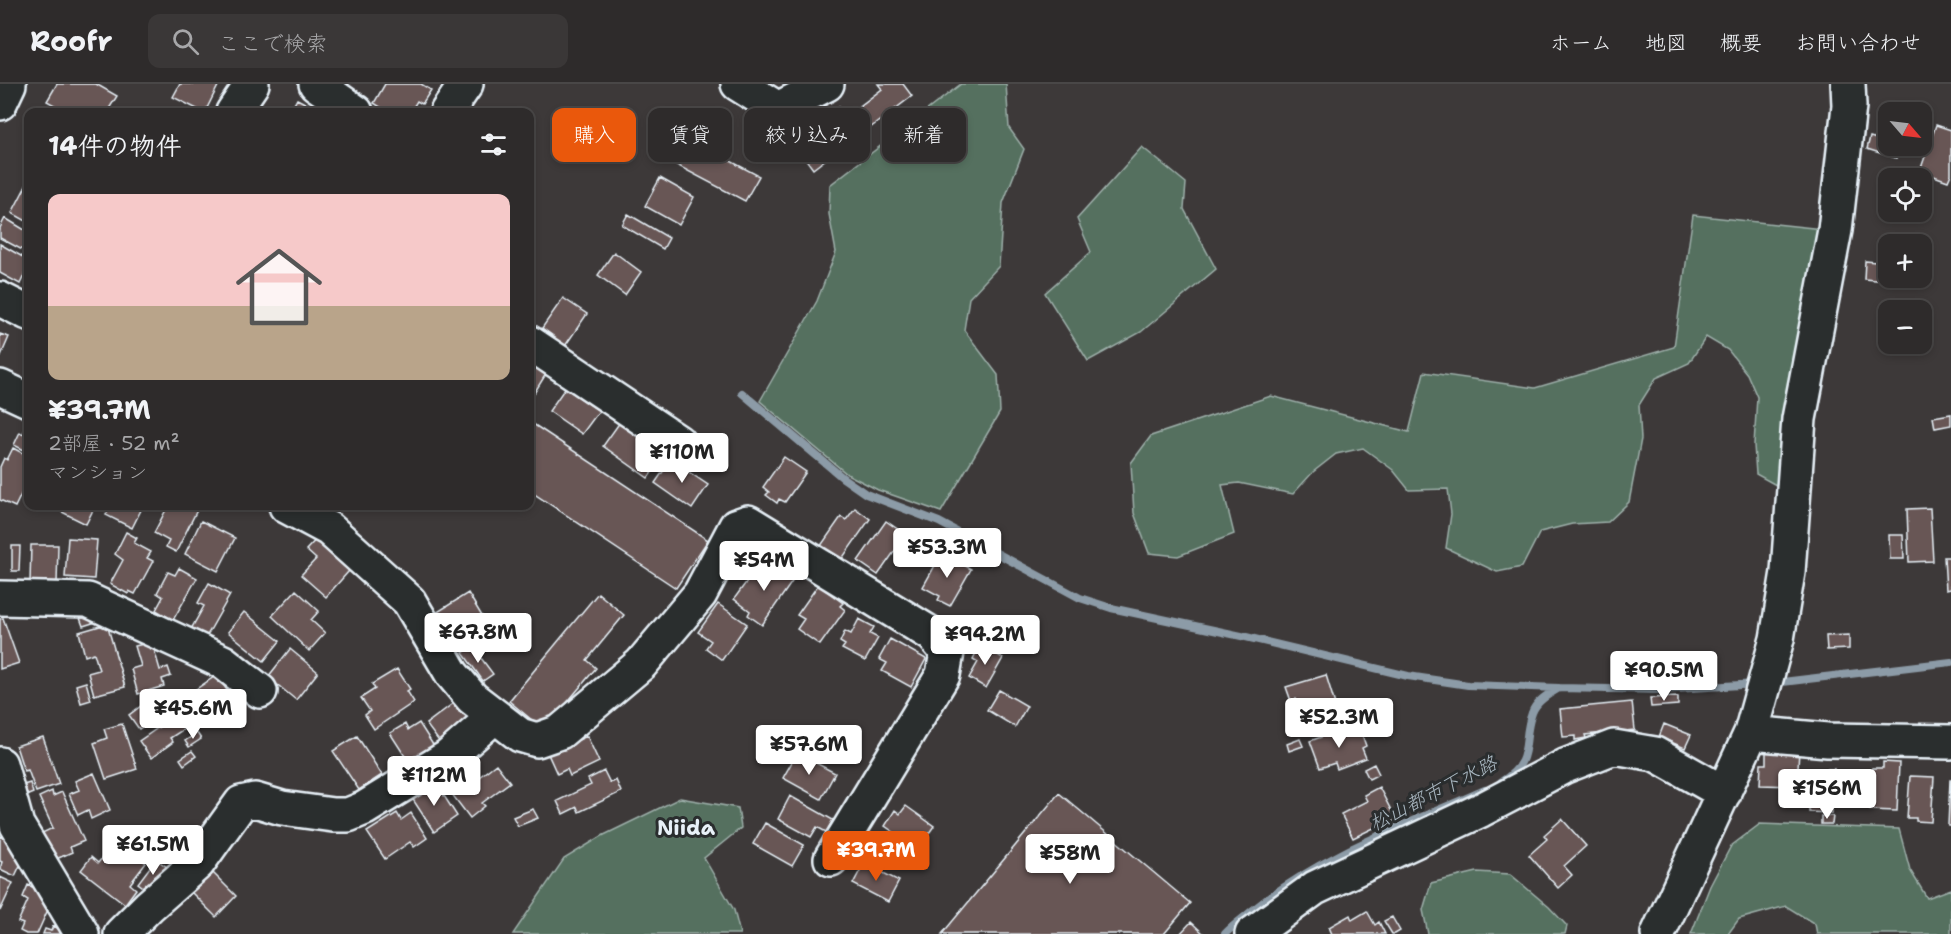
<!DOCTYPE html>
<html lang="ja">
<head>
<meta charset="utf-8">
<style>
	body { margin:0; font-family:"Shantell Sans","Klee One",sans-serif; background:#3a3737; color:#f1f3f6; height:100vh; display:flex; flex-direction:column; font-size:22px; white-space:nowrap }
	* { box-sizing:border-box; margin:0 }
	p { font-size:20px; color:#a7a7a9 }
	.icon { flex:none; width:33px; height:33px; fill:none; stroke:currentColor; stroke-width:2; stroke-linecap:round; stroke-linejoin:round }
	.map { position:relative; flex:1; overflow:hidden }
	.side { position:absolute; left:24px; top:24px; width:510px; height:402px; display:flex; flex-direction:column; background:#2e2b2b; border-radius:12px; box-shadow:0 3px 9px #0003,0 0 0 2px #494747 }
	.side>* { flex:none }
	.guide { position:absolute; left:552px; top:24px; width:570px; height:54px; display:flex; gap:12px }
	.needle { width:39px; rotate:118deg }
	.fabs { position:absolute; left:1878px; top:18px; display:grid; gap:12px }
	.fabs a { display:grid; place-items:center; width:54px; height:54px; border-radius:12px; background:#2e2b2b; box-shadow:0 3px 9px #0003,0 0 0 2px #494747; font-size:30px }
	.price { position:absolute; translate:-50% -51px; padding:0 14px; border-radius:6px; background:#fff; color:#222; font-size:20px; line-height:39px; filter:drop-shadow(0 2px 3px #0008) }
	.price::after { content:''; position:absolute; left:50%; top:36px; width:18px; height:14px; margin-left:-9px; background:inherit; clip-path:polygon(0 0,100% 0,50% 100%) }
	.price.active { background:#ea580c; color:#fff }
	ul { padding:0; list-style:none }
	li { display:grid; align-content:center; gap:12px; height:318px; padding:0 24px }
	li+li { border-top:2px solid #494747 }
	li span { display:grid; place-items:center; height:186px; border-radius:12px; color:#555 }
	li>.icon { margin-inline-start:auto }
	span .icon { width:108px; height:108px; fill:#fffc; stroke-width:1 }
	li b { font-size:26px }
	h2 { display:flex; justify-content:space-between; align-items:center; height:72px; padding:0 24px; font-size:26px }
	.chip { padding:0 21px; border-radius:12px; background:#2e2b2b; box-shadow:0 3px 9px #0003,0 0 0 2px #494747; font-size:21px; line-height:54px }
	.chip.active { background:#ea580c; color:#fff }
	header { display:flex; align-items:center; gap:36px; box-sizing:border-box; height:84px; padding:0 30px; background:#2e2b2b; border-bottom:2px solid #494747 }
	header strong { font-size:28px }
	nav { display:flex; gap:33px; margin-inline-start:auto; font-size:21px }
	.search { width:420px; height:54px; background:#3a3737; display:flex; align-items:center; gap:15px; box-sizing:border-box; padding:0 21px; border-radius:12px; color:#a7a7a9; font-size:22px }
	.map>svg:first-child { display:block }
	.green { fill:#55705e; stroke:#9eb0ab; stroke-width:1.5 }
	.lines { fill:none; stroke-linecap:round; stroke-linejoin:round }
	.stream { stroke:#8c9ba7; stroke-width:8 }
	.building { fill:#685654; stroke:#e8f1f8; stroke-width:1.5 }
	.minor-casing { stroke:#e8f1f8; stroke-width:38 }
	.minor { stroke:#2a2d2e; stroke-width:33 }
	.labels { text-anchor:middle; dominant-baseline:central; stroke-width:6; stroke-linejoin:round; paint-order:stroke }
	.water-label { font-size:20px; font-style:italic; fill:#aab8c2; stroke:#2a2d2e }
	.quarter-label { font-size:21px; font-weight:bold; fill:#e8f1f8; stroke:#2a2d2e }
</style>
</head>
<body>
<header>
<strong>Roofr</strong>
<div class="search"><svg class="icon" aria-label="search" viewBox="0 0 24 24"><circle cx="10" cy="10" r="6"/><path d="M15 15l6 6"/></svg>ここで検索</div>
<nav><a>ホーム</a><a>地図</a><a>概要</a><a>お問い合わせ</a></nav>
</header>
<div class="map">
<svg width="1951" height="850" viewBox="0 0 1951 850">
	<rect width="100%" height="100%" fill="#3d3939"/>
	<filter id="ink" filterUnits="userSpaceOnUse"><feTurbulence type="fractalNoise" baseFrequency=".0167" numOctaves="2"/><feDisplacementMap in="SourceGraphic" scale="12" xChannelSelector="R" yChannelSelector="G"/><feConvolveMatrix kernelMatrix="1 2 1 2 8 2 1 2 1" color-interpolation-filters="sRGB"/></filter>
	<g filter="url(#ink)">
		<path class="green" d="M961,0H1006L1009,44L1024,65L1003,119L999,182L969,214L964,246L998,291L1000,328L941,428L878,406L847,390L760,317L817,217L836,168L829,130L830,101Z
			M1142,63L1186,99L1184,125L1216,185L1141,248L1088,277L1045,209L1091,168L1077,135Z
			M1693,131L1822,145L1785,394L1776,401L1756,390L1754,361L1757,313L1747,290L1728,266L1706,253L1689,279L1656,294L1639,321L1641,355L1629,418L1608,438L1572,440L1540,448L1522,483L1497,488L1446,464L1451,430L1448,405L1409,406L1393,386L1363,364L1336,370L1313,388L1293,410L1239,399L1222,401L1234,450L1178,472L1149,469L1134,429L1131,379L1151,352L1271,312L1409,348L1424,288L1535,304L1674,263Z
			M680,714L738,724L741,744L704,774L734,826L740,850H513L564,775L602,752Z
			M1760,740L1899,745L1910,786L1927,814L1951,805V850H1817L1815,840L1786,822L1739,835L1728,850H1691L1710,802L1731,762Z
			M1477,788L1510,790L1549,823L1567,842L1565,850H1428L1423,826L1431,799Z"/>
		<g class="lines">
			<path class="stream" d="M742,309L843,394L866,410L939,438L1080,514L1111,524L1246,553L1408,592L1468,601L1559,604
				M1774,599L1951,578
				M1501,698C1535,677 1521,658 1532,629C1536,617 1549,610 1559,604L1661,606L1756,600
				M1225,850C1233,841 1244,834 1253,826C1320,771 1406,741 1485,706"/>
		</g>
		<path class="building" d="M57,0H96L117,12L107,28H67L47,17Z
			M180,0H219L205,28H203L173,13Z
			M385,0H421L431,6L422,20L417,17L412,25L416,28H388L374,19Z
			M878,0H903L912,12L870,44L856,25L882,5Z
			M297,15L322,28H279L284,20L292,24Z
			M839,23L859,50L836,67L816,40Z
			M1884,31L1888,32V62H1900L1896,74L1867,65L1870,53L1877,55Z
			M809,41L831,71L813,85L791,55Z
			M1936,41L1951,46V90L1948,97L1920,87Z
			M683,52L759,92L745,117L669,77Z
			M660,94L694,113L679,141L645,122Z
			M28,98V138L12,129Z
			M628,130L669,154L663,165L622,141Z
			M5,134L28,148V169L0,154V144Z
			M0,160L28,176V183L20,200L0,189Z
			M614,168L641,188L625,211L598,191Z
			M1865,177L1888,179L1886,197L1864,195Z
			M563,214L587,230L563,265L550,256L553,252L542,244Z
			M0,250L9,253L0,274Z
			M530,280L546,290L533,311L530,309Z
			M565,304L599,327L582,350L549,327Z
			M1951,330V341L1935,344L1933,333Z
			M28,338V368L14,361L20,348L23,350Z
			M530,338L708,456L676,504L530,407Z
			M620,338L665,370L648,394L603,362Z
			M13,364L28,372V396L15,423L0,416V383L4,374L7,376Z
			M784,373L806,388L785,418L779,415L777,419L766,411L769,408L763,403Z
			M671,376L708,401L692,425L655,399Z
			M61,422H95L86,440L58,426Z
			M111,422H143L132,444L106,431Z
			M168,422H188L197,426L176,468L166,463L169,457L154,449Z
			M855,424L870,435L839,479L820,463L841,433L846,436Z
			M1930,424L1933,477L1909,478L1907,425Z
			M201,437L235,454L218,487L185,470Z
			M886,437L906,451L878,491L858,477Z
			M126,448L137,454L134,459L151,468L147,474L153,477L135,510L129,507L128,510L110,500L123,476L115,470Z
			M323,448L356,479L326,513L301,491L316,475L306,466Z
			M1889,451H1903L1904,475H1890Z
			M68,454L97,456L94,495L65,493Z
			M31,461H58L57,500L30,499Z
			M12,462H20L19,487H12Z
			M942,469L971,485L950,522L938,516L940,512L923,503Z
			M1944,473H1951V505L1946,506Z
			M758,482L774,493L782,482L796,492L762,541L748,531L750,527L734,515Z
			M179,484L197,494L173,536L156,526L163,513L157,509L168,488L175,491Z
			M209,499L230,511L205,555L190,547L204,522L198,519Z
			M818,501L843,519L840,522L845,526L820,561L797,545L804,535L797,531Z
			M296,506L319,527L311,536L325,549L309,567L272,532Z
			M468,509L488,542L457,562L436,529Z
			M598,509L624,531L587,576L596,584L544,646L509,617Z
			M718,520L747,540L722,576L706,564L711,557L698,548Z
			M244,528L280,557L264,577L228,548Z
			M94,530L96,538L83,542L80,534Z
			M3,534L19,579L0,585V535Z
			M859,535L874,543L870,550L878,554L865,577L842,565L845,561L840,558L845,547L851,550Z
			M107,540L125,603L94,611L88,589L99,586L94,569L85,572L79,548Z
			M1849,551V565L1827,566L1826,552Z
			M890,555L926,575L911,603L882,587L887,579L879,575Z
			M152,558L160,586L168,583L171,592L162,595L164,602L138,610L131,585L141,582L135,562Z
			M980,561L1003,574L986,604L969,594L978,578L973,575Z
			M472,562L493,590L483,597L463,569Z
			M290,565L318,588L296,616L268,593Z
			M397,585L410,605L407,607L414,618L374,645L365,631L370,627L361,614L375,605L372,600Z
			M217,591L230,611L200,632L186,612Z
			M1326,591L1337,627L1303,637L1296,615L1291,617L1286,603Z
			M86,598L91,616L81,619L76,601Z
			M999,606L1027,622L1015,643L987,626Z
			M157,610L168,625L139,645L129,631Z
			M1678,613V621L1651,623L1650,614Z
			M459,615L474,635L441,660L426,640Z
			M1632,618L1635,646L1585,651L1586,654L1575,656V652L1563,653L1560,625Z
			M181,628L190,641L170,654L173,658L151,674L139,657Z
			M419,639L435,664L410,680L390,649L405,640L408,646Z
			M122,640L137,685L106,695L94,659L107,654L104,645Z
			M1664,640L1691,651L1685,664L1659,653Z
			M1360,645L1366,662L1362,664L1366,674L1337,685L1335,679L1320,684L1310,657L1335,648L1337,654Z
			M197,649L201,655L189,663L185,657Z
			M357,652L382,691L359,706L333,667Z
			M587,652L599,678L570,692L567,685L557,690L548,670Z
			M43,653L59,700L36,708L28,686L24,687L16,662Z
			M1300,655L1303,662L1289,667L1287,660Z
			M1766,665L1799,666L1797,702L1760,701L1761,680H1766Z
			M192,667L196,672L184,681L180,675Z
			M797,669L835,689L821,715L783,694Z
			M467,678L479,693L496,680L510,698L482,719L485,722L470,734L442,697Z
			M1883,678L1899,679L1897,727L1870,726L1872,684H1883Z
			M1374,680L1379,690L1369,695L1364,685Z
			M1822,685H1834L1832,729L1809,728V719H1806L1807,688H1822Z
			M604,687L610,699L616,696L621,708L579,728L577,723L563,730L557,717L591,701L588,695Z
			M94,689L110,726L91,735L88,726L78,731L69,710L79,706L75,697Z
			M1910,692L1934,693L1931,738L1916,737V734H1907Z
			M1950,696H1951V742H1948Z
			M30,699L33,709L21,714L17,703Z
			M425,700L431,709L439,704L457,732L434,748L410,711Z
			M1379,703L1396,736L1387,740L1386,738L1353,754L1341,730L1367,717L1364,711Z
			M52,707L53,712L62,708L84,757L70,763L72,768L54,776L42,749L53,744L39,713Z
			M1059,709L1190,819L1164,850H942Z
			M790,712L833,736L826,748L817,743L811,753L778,735Z
			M906,722L934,742L918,765L885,742L895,726L900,730Z
			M533,725L538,734L518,742L513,733Z
			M397,729L401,736L411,729L427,754L414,763L410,758L385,775L367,748Z
			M1821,732H1833L1832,740H1821Z
			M1562,735L1586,762L1564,782L1572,791L1558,804L1529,771L1547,755L1544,751Z
			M765,739L804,761L792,782L753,760Z
			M0,752L24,763V773L15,792L0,785L2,778L0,777Z
			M125,763L146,779L130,800L136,805L125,820L81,786L91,773L98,779L110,764L120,771Z
			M156,775L168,784L150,808L138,799Z
			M864,779L899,797L888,818L853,800Z
			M208,784L236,812L216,833L188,805Z
			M0,793L13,799L0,827Z
			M28,801L47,810L43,818L50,821L37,850H26L20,847L23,840L18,838L28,816L23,813Z
			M1367,827L1375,841L1379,838L1385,850H1332L1329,843L1350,831L1352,836Z
			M1392,833L1400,847L1395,850H1392L1384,837Z
			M1191,838L1204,850H1180Z
			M53,842L69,849L68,850H43L45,845L51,847Z"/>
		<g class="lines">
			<g class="minor-casing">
				<path id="minor" d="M316,0L356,28
					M738,0L778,25L827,0
					M0,19L9,0
					M233,28L252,0
					M447,28L466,0
					M0,215L28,229
					M530,259L678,358
					M0,303L28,316
					M286,422L329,445L409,517L452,590L472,614L520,651L537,656L560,648L641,580L700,510L736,442L748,438L933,551L947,568L943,591L831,775
					M0,514L88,516L223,578L260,607
					M1751,649L1828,656L1951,658
					M0,680L17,741L82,850
					M121,850L149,822L198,779L241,719L255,716L282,724L333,731H348L365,724L448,673L495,632
					M1252,850L1315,804L1481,726L1565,682L1614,663L1655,670L1724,709
					M1658,850L1751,649L1777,555L1788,488L1799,335L1835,146L1849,22L1848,0"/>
			</g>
			<use href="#minor" class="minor"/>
		</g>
	</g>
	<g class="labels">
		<g class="water-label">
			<text transform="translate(1433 709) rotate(-27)">松山都市下水路</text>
		</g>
		<g class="quarter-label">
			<text x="686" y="744">Niida</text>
		</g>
	</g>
</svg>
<div class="fabs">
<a><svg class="needle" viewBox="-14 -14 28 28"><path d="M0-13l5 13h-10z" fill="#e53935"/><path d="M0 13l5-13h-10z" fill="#a7a7a9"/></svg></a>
<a><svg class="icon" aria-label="locate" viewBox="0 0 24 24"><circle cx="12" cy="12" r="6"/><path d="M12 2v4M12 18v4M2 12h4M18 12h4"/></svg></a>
<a>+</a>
<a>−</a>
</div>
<b class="price" style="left:682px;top:400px">¥110M</b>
<b class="price" style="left:947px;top:495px">¥53.3M</b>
<b class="price" style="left:764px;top:508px">¥54M</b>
<b class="price" style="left:478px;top:580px">¥67.8M</b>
<b class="price" style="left:985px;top:582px">¥94.2M</b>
<b class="price" style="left:1664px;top:618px">¥90.5M</b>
<b class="price" style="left:193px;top:656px">¥45.6M</b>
<b class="price" style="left:1339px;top:665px">¥52.3M</b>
<b class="price" style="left:809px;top:692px">¥57.6M</b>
<b class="price" style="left:434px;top:723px">¥112M</b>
<b class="price" style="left:1827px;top:736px">¥156M</b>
<b class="price" style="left:153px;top:792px">¥61.5M</b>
<b class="price active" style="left:876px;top:798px">¥39.7M</b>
<b class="price" style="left:1070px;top:801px">¥58M</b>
<div class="guide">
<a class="chip active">購入</a>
<a class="chip">賃貸</a>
<a class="chip">絞り込み</a>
<a class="chip">新着</a>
</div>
<section class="side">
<h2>14件の物件<svg class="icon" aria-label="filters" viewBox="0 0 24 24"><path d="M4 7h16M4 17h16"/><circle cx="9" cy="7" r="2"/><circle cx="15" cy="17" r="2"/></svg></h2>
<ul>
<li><span style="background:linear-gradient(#f6c9c9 60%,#b9a48a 0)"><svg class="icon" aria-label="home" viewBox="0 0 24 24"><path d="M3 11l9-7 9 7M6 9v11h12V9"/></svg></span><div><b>¥39.7M</b><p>2部屋 · 52 m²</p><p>マンション</p></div></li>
</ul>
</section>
</div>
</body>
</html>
